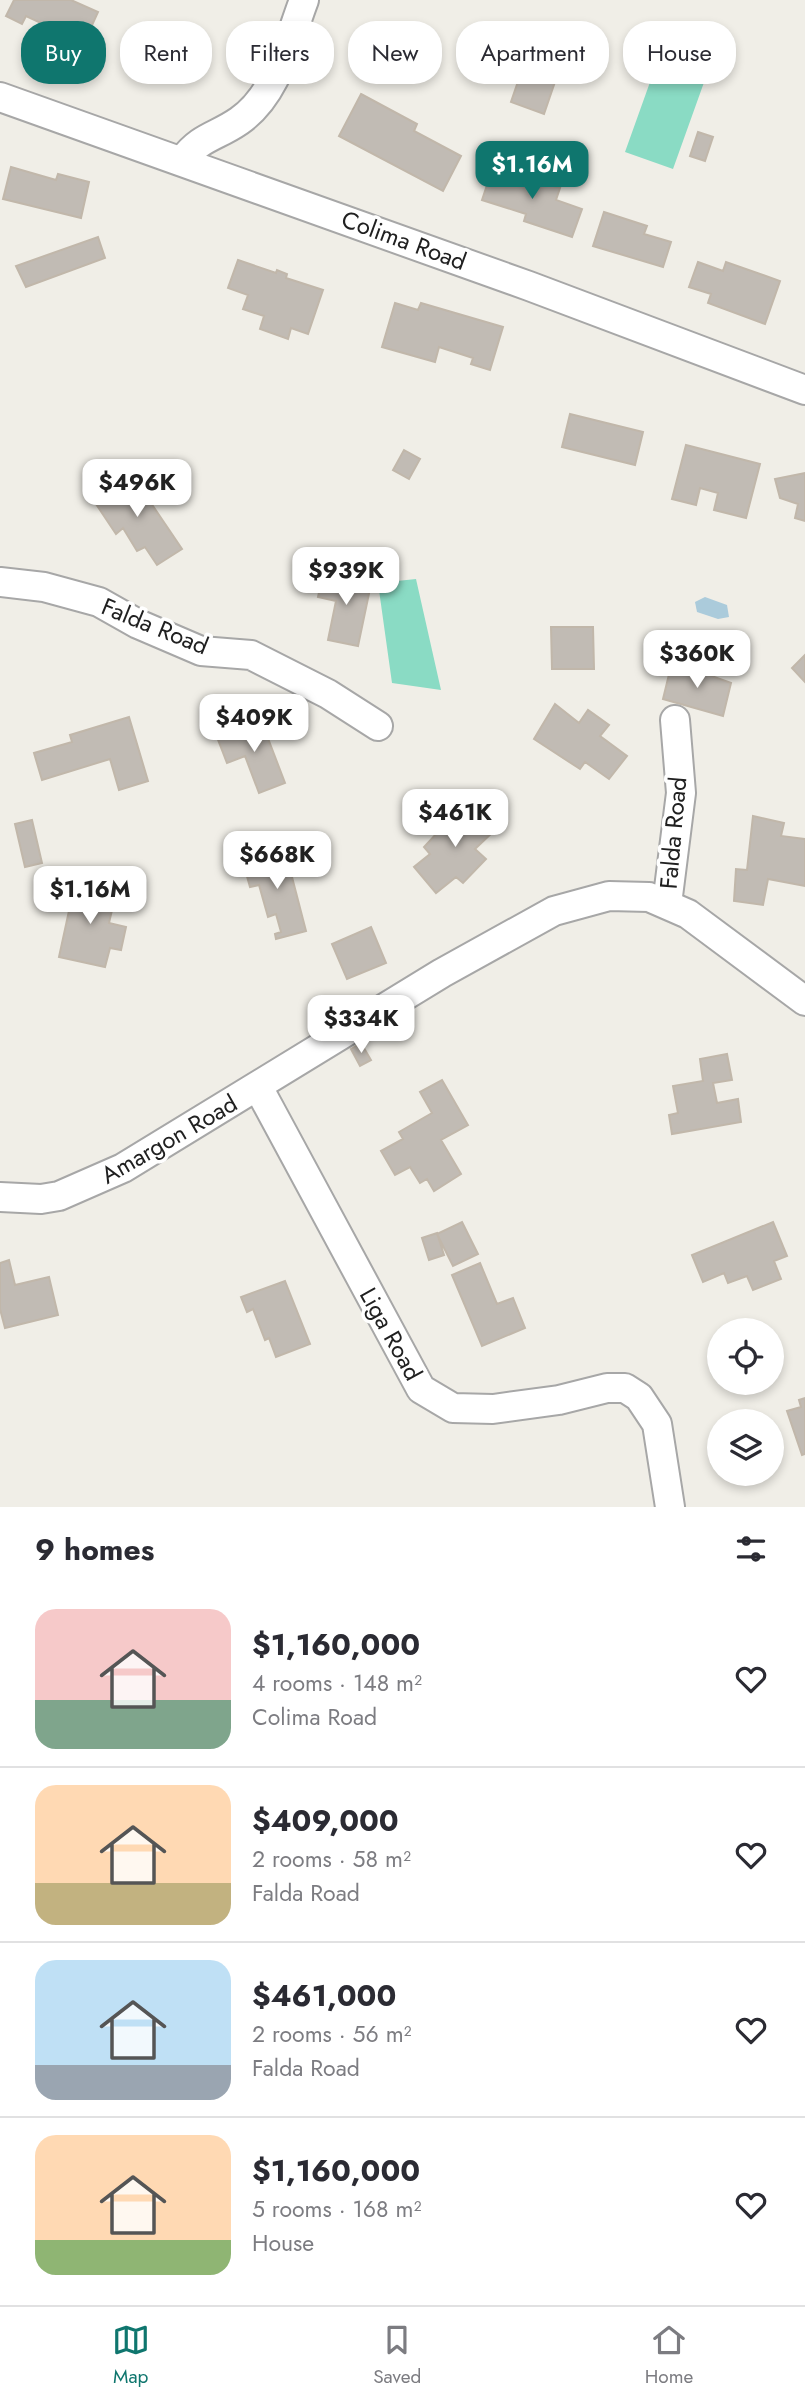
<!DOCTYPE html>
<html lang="en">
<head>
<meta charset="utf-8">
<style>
	body { margin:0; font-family:Jost,sans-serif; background:#f2f2f3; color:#2b2b33; height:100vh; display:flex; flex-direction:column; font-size:26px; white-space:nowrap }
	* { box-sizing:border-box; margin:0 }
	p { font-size:23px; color:#7c7c81 }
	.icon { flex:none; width:38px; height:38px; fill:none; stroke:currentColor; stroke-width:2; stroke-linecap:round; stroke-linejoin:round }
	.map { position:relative; height:1507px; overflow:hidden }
	.panel { display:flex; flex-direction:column; background:#fff; flex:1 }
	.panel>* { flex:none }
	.guide { position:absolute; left:21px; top:21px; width:763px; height:63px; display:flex; gap:14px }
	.fabs { position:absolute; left:707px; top:1318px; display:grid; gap:14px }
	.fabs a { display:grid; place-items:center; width:77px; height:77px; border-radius:50%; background:#fff; box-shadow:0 4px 10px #0003; font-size:35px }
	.price { position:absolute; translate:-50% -60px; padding:0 16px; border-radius:14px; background:#fff; color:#222; font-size:23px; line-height:46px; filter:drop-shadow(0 2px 4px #0008) }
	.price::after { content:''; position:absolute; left:50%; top:42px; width:21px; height:16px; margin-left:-10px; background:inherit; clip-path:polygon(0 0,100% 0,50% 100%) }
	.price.active { background:#0f766e; color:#fff }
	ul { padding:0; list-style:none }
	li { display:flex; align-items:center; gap:21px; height:175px; padding:0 35px }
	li+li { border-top:2px solid #e1e1e2 }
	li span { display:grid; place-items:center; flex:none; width:196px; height:140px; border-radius:21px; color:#555 }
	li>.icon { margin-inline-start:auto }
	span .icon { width:84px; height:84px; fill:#fffc; stroke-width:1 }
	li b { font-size:30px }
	h2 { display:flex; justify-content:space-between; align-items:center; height:84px; padding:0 35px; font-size:30px }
	.tag { padding:0 24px; border-radius:28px; background:#fff; box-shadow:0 4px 10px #0003; font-size:24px; line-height:63px }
	.tag.active { background:#0f766e; color:#fff }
	.tab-bar { display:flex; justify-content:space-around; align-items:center; height:98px; border-top:2px solid #e1e1e2; background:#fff; font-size:19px; color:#7c7c81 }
	.tab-bar a { display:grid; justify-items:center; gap:4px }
	.tab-bar .active { color:#0f766e }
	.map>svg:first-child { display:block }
	.pitch { fill:#8adbc4 }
	.water { fill:#abcbdb }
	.building { fill:#c1bbb4; stroke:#c1b7aa; stroke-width:2 }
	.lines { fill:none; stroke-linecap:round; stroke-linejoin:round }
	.minor-casing { stroke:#a7a7a7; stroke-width:32 }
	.minor { stroke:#fff; stroke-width:28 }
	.labels { text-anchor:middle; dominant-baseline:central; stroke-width:7; stroke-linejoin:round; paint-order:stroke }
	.street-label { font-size:24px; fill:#202020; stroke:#fff }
</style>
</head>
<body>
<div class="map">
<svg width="805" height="1507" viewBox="0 0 805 1507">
	<rect width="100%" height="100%" fill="#f0eee7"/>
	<path class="pitch" d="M659,57L707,74L673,169L625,152Z
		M416,579L441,690L392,683L378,583Z"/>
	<path class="water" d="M705,597L727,605L729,617L718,619L697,612L695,602Z"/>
	<path class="building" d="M14,0H71L98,12L84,43L26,16L22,24L6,16Z
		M145,23L207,55L195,77L168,63L161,75L128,56Z
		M525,61L558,73L544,114L511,102Z
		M361,94L417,124L414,131L461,156L443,191L339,136Z
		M698,132L713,137L705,161L690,156Z
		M11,167L56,180L58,174L89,182L81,218L3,199Z
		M493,167L560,188L556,200L582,209L572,237L524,221L526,214L482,200Z
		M604,212L647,226L644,234L671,242L663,267L593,246Z
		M98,237L105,258L26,287L16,266Z
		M238,260L276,273L277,270L287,274L286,278L323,290L308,334L291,328L288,339L260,329L264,316L243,309L248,295L228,288Z
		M698,262L723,271L726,262L780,281L765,324L708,303L711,294L689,287Z
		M395,303L418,310L421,303L503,327L490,370L471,364L473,358L439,347L435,362L382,347Z
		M570,414L643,432L635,465L562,447Z
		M686,445L760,464L746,518L714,510L718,493L700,488L696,505L672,499Z
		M404,450L420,459L409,479L393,470Z
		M130,472L182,549L157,565L145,547L137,551L123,528L116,534L94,501Z
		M805,473V521L795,518L798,504L780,498L775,479Z
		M323,574L371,584L358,646L328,640L336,601L318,597Z
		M551,627H593L594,669H552Z
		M805,655V682L792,668Z
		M672,662L731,683L723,716L663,699Z
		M555,704L579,723L588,710L609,725L600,736L627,756L609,779L585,762L580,769L534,739Z
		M129,717L148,781L119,790L110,759L42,780L34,753L72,742L70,735Z
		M261,720L285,783L259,793L245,756L227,763L217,737Z
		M466,802L495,830L475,849L486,859L463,883L456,877L436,893L414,867L430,854L424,847Z
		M753,816L784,823L781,836L805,839V886L768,879L763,905L734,901L736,869L747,870Z
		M32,820L42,863L25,867L15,824Z
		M285,850L306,931L276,939L275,934L281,932L276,914L268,917L259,885L250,887L243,862Z
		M99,876L112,910L109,923L126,927L121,950L110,948L105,967L59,957L72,897L68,888Z
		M371,927L386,963L347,979L332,944Z
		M361,1043L371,1060L360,1066L351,1049Z
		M727,1054L732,1080L713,1083L717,1103L738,1099L741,1122L672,1134L669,1115L678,1113L673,1086L703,1081L700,1059Z
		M442,1080L468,1125L441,1140L461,1174L434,1191L427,1179L420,1183L410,1167L395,1175L381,1151L403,1139L399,1132L432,1113L420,1092Z
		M462,1222L478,1254L453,1266L437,1234Z
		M773,1222L787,1256L774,1261L781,1279L753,1290L747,1276L728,1283L724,1273L703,1282L692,1255Z
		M437,1233L444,1255L429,1260L422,1238Z
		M9,1260L15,1285L49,1277L58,1315L5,1328L0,1309V1263Z
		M480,1263L497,1304L513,1298L525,1328L482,1346L452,1275Z
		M285,1281L310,1344L276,1357L269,1338L265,1340L253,1309L247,1312L241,1297Z
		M805,1398V1454L802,1455L787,1411L801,1407L799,1400Z"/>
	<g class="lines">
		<g class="minor-casing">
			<path id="minor" d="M0,97L529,286L805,390
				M183,160C201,136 216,137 239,121C277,95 288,42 304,0
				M0,582L44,587L99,602L138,624L201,651L251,655L328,694L378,726
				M667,904L681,793L675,720
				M258,1087L421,1389L453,1408L493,1409L559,1400L607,1388H625L639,1397L657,1424L670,1507
				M0,1197L41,1199L59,1196L123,1168L442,973L554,911L609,896L649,897L688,914L805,1001"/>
		</g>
		<use href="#minor" class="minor"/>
	</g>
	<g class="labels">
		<g class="street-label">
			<text transform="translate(404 240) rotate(20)">Colima Road</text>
			<text transform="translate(155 626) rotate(22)">Falda Road</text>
			<text transform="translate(673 833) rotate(-85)">Falda Road</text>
			<text transform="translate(169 1139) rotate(-30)">Amargon Road</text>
			<text transform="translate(391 1334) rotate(61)">Liga Road</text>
		</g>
	</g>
</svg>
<div class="fabs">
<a><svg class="icon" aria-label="locate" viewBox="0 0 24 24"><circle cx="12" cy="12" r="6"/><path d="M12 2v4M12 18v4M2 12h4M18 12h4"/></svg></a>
<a><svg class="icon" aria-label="layers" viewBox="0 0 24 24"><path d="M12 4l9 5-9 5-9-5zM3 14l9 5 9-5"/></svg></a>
</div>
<b class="price active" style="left:532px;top:201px">$1.16M</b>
<b class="price" style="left:137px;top:519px">$496K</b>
<b class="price" style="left:346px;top:607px">$939K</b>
<b class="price" style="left:697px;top:690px">$360K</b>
<b class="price" style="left:254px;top:754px">$409K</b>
<b class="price" style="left:455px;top:849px">$461K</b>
<b class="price" style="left:277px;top:891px">$668K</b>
<b class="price" style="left:90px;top:926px">$1.16M</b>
<b class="price" style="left:361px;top:1055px">$334K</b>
<div class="guide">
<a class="tag active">Buy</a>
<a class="tag">Rent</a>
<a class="tag">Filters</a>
<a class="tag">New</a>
<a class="tag">Apartment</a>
<a class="tag">House</a>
</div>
</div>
<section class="panel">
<h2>9 homes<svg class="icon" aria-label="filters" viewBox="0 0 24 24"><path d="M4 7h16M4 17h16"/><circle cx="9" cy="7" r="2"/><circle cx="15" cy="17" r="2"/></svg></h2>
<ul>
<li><span style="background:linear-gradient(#f6c9c9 65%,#7fa58c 0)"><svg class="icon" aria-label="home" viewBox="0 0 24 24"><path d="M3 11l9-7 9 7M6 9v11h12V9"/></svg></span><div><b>$1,160,000</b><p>4 rooms · 148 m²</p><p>Colima Road</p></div><svg class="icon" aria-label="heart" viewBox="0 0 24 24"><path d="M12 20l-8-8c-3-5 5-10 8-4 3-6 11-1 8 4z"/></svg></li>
<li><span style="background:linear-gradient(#ffd9b3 70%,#c2b280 0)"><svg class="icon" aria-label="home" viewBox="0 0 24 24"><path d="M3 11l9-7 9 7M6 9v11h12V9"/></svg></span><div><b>$409,000</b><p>2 rooms · 58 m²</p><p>Falda Road</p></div><svg class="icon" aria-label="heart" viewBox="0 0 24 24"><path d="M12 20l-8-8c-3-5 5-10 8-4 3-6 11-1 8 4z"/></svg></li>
<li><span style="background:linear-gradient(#bfe0f5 75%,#9aa5b1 0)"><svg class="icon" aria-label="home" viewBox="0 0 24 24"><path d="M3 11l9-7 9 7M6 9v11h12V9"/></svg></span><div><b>$461,000</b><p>2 rooms · 56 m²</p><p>Falda Road</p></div><svg class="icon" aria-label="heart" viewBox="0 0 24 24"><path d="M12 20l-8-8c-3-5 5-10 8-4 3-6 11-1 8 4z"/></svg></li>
<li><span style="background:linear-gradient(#ffd9b3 75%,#8fb573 0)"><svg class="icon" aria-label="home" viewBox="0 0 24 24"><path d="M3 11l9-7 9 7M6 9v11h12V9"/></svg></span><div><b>$1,160,000</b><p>5 rooms · 168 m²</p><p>House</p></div><svg class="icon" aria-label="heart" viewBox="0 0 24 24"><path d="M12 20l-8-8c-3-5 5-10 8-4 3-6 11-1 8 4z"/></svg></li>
</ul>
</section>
<nav class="tab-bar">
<a class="active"><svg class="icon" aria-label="map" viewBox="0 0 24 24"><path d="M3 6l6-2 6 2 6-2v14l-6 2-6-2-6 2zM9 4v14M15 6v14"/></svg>Map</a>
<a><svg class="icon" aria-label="saved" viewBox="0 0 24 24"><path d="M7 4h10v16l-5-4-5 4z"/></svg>Saved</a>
<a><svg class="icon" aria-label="home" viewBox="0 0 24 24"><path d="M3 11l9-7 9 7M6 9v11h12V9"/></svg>Home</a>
</nav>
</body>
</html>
